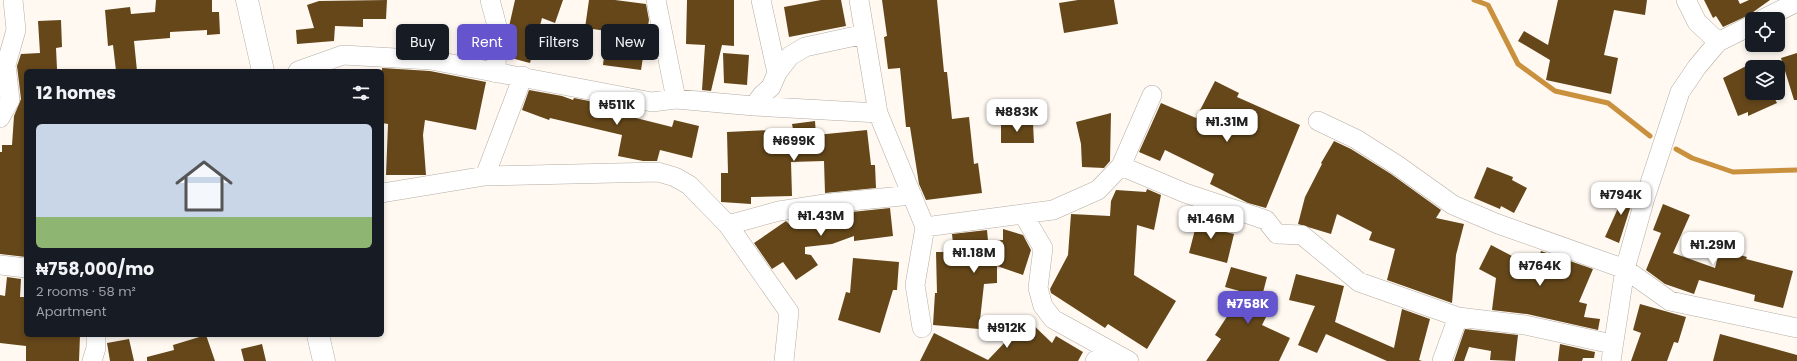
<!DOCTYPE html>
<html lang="en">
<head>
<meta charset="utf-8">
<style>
	body { margin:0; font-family:Poppins,sans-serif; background:#242831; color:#f1f3f6; height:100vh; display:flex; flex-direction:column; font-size:15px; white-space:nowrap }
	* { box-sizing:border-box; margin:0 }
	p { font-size:13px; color:#9ea1a6 }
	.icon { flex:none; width:22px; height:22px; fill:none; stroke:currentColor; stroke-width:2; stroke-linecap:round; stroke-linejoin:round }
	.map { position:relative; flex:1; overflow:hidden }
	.drawer { position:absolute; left:24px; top:69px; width:360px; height:268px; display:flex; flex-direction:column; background:#171b24; border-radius:6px; box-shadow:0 2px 6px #0003 }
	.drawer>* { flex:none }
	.hud { position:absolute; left:396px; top:24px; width:380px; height:36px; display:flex; gap:8px }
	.fabs { position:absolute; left:1745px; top:12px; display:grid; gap:8px }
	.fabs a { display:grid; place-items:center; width:40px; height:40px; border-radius:6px; background:#171b24; box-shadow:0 2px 6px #0003; font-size:20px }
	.price { position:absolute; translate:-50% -34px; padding:0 9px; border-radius:8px; background:#fff; color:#222; font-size:13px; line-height:26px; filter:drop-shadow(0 1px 2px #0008) }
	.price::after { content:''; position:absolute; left:50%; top:24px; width:12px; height:9px; margin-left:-6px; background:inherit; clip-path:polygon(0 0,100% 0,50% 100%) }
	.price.current { background:#6454cd; color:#fff }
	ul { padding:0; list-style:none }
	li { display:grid; align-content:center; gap:8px; height:212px; padding:0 12px }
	li span { display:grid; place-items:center; height:124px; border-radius:6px; color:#555 }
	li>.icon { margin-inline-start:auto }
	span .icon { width:72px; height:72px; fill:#fffc; stroke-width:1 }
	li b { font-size:17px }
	h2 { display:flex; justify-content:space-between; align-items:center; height:48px; padding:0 12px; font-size:17px }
	.pill { padding:0 14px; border-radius:6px; background:#171b24; box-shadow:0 2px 6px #0003; font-size:14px; line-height:36px }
	.pill.current { background:#6454cd; color:#fff }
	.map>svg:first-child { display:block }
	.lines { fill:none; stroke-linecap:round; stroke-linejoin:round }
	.stream { stroke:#c9913d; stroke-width:5 }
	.building { fill:#65471a }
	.minor-casing { stroke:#b3ada4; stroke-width:20 }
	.secondary-casing { stroke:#b3ada4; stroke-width:23 }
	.minor { stroke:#fff; stroke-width:19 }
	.secondary { stroke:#fff; stroke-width:22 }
</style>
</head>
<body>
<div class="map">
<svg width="1797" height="361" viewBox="0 0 1797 361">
	<rect width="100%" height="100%" fill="#fff9f2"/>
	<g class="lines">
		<path class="stream" d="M1474,0L1488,5L1518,64L1555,91L1608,103L1650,136
			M1676,149L1692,158L1733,172L1797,170"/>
	</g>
	<path class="building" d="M156,0H212V12H219L220,34L207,35V30L170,32V38L134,41L137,71H116L113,45L108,46L105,10L130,7L131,14L155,12Z
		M387,0L386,19H363V27L335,26L334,41L297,44L296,30L314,28L307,5L319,1Z
		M515,0H563L555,23L542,18L530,63L507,57L508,31Z
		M589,0H615L646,4L649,20L641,70L603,65L607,31L585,28Z
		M687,0H734V46L722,45L711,91L702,90L705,45L686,44Z
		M821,0H841L846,26L789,37L784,7Z
		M882,0H937L944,72H947L952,119L969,117L974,164L978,163L982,193L926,200L919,184L910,127H906L900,68L888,69L884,37L887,36Z
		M1078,0H1114L1118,24L1064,33L1059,3Z
		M1558,0H1647L1645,15L1614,10L1604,55L1618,58L1611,94L1546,80L1550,60L1518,41L1524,31L1548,45Z
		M1704,0H1738L1740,4L1749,0H1770L1749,15L1723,27L1716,16L1713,18Z
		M61,20L62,47L56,48L57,69L26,71V257L0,254V152H2V145H12L14,116L21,99L17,66L21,54L40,53L38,21Z
		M723,53L749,55L747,85L724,83Z
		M1797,53V100H1794L1781,58Z
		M1752,63V93H1772L1777,103L1748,116V112L1738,116L1723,78Z
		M382,68L430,71L486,82L476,130L425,120L423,135L426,175H386L388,124L382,123Z
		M1215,81L1239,93L1237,97L1300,125L1266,208L1248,203L1210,184L1214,174L1165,150L1160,161L1139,152L1161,103L1196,118Z
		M529,90L562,96L573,100L574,98L609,105L608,111L672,127L674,120L699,126L692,158L660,150L657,161H643L618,156L622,135L550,118L549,120L522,110Z
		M1111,113L1110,161L1104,168L1082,167L1081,144L1076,122Z
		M815,121L816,135L867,130L871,165H875L876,188L825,193L824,161L791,162L792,196L751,197V204L721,202V173H728L727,132L793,129L792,124Z
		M1001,123H1033L1034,143H1001Z
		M1334,141L1351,149L1391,174L1441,210L1436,218L1464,224L1456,255L1452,303L1387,280L1395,249L1369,240L1372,232L1337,214L1331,234L1298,224L1305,197L1322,164L1321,163Z
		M1487,167L1513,177L1512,180L1527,188L1514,213L1501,206L1500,209L1474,198Z
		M1628,186L1636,190L1619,243L1605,237Z
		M1147,189L1161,195L1154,230L1137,225L1134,275L1176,301L1147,349L1108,324L1105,328L1051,293L1050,289L1068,255L1071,214L1110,216L1111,201L1116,190L1146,192Z
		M1663,204L1690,215L1673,253L1715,268L1720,249L1747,257L1746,259L1793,271L1783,308L1754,301L1755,295L1699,280L1694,294L1665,284L1646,270L1661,233L1653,230Z
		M890,208L893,236L854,241V236L832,244L805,247V254L811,255L818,265L796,280L783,262L772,269L754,243L786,221L791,226L823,215Z
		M1200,210L1211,213L1209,228L1234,234L1227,263L1189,253Z
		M1003,229L1023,235L1031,250L1023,275L997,266V283L984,284L979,329L933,325L935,293H937L936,252H954L952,234L987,230L988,241L1003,240Z
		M1491,245L1535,268L1541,251L1593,269L1579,302L1587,304L1584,317L1600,319L1598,330L1527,314L1492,310L1496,278L1479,269Z
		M853,258L899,262L897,290H893L880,333L838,320L846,292L850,293Z
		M1231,267L1267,277L1259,308L1268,313L1262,325L1290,338L1279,361H1206L1221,339L1215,335L1243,292L1225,287Z
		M1296,274L1344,286L1335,322L1394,348L1402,309L1430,319L1419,360L1422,361H1387L1326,334L1317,353L1298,345L1315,306L1289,300Z
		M7,277L21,279L20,297H26V335H80L79,361H26V342V346L0,343V295L5,296Z
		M1640,304L1686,317L1678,343L1674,342L1667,361H1631L1641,333L1633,330Z
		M1027,319L1052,343L1056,336L1083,352L1078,361H920L934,333L988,360Z
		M1465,329L1518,335L1515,361L1490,360L1491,351L1469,347L1464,361H1454Z
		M1720,334L1797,355V361H1713Z
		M206,335L215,361H147V357L174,350L173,345Z
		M129,339L134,361H110L107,343Z
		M262,344L266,361H244L241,349Z
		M1560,344L1595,352L1594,358H1583L1582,361H1558Z"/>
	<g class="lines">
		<g class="minor-casing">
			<path id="minor" d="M490,0L497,26L496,73
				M656,0L676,99
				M859,0L878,113L925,227L915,285L922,328
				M1686,0L1697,22L1718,42
				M1763,19L1797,2
				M298,71L343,55L431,60L652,102L676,99L754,106L878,113
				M777,73L790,56L805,47L865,34
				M754,106L762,95L771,87L777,73L761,0
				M0,118L10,100L6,65L16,30L13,0
				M1318,121L1356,139L1397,165L1453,205L1498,224L1625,269L1670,301L1797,328
				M1121,166L1185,193L1266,220L1277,234L1302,235L1359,282L1458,317L1525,325L1612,344
				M485,176L523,76
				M382,193L485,176L658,172L675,177L689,185L728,225L789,312L784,361
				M1023,214L1043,248L1038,288L1043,306L1053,319L1129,361
				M728,225L779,211L831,203L912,195
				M925,227L1053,210L1098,190L1121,166L1152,95
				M0,265L26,268
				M92,361L96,348V335
				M1095,361L1107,349
				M1442,361L1458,317
				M1611,361L1625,269L1645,198L1680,92L1697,67L1718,42L1752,25"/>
		</g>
		<g class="secondary-casing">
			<path id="secondary" d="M247,0L263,71
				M318,335L324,361"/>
		</g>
		<use href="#minor" class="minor"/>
		<use href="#secondary" class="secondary"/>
	</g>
</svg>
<div class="fabs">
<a><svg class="icon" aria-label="locate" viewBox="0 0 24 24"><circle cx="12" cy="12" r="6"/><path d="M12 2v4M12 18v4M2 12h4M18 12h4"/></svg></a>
<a><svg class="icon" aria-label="layers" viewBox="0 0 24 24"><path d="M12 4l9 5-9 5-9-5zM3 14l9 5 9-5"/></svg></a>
</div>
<b class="price" style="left:617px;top:126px">₦511K</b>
<b class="price" style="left:1017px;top:133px">₦883K</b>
<b class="price" style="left:1227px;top:143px">₦1.31M</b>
<b class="price" style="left:794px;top:162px">₦699K</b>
<b class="price" style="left:1621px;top:216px">₦794K</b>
<b class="price" style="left:821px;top:237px">₦1.43M</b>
<b class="price" style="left:1211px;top:240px">₦1.46M</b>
<b class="price" style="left:1713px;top:266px">₦1.29M</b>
<b class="price" style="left:974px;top:274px">₦1.18M</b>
<b class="price" style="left:1540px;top:287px">₦764K</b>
<b class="price current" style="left:1248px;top:325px">₦758K</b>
<b class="price" style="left:1007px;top:349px">₦912K</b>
<div class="hud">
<a class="pill">Buy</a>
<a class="pill current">Rent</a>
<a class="pill">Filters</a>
<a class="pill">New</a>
</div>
<section class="drawer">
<h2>12 homes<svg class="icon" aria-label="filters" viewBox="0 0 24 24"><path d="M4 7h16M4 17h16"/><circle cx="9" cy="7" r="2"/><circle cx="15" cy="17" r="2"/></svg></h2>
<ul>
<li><span style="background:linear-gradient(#c9d6e8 75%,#8fb573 0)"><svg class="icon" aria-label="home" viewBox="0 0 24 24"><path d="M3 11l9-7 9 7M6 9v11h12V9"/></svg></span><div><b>₦758,000/mo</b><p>2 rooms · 58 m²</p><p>Apartment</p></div></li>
</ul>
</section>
</div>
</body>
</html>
